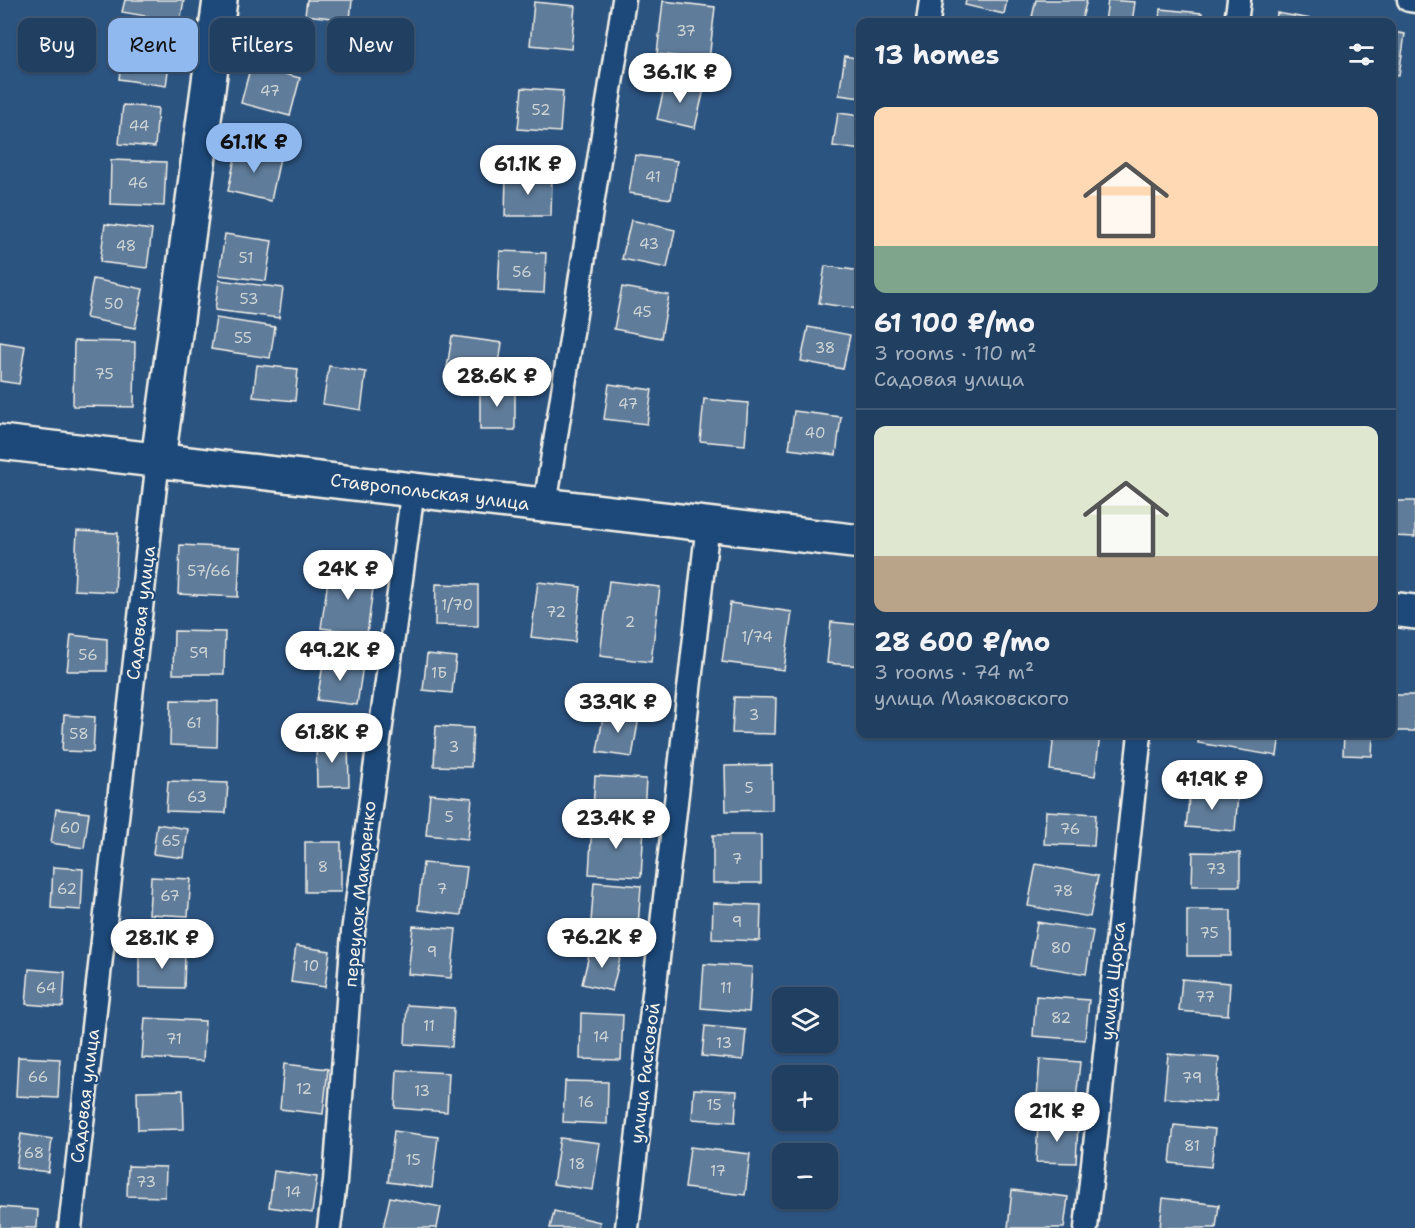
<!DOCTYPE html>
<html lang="en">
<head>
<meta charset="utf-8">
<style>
	body { margin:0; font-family:"Shantell Sans",sans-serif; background:#2d4a6a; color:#f1f3f6; height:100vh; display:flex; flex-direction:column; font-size:22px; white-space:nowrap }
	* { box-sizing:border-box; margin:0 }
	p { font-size:20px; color:#a2afbd }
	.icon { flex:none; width:33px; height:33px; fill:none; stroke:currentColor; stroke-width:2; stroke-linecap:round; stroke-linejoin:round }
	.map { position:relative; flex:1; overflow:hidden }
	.drawer { position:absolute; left:856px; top:18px; width:540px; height:720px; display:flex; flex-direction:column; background:#213f61; border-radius:12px; box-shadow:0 2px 4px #0004,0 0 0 2px #3e5876 }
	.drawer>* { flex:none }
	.guide { position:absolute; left:18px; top:18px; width:570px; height:54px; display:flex; gap:12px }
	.fabs { position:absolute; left:772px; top:987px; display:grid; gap:12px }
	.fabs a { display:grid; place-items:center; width:66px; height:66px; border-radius:12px; background:#213f61; box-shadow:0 2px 4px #0004,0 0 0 2px #3e5876; font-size:30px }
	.price { position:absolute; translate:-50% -51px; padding:0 14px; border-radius:21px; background:#fff; color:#222; font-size:20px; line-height:39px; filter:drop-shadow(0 2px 3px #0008) }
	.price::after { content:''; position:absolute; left:50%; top:36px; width:18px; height:14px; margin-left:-9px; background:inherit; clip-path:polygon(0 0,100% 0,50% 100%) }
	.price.selected { background:#90b9f0; color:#111 }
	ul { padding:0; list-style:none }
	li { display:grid; align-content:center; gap:12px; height:318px; padding:0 18px }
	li+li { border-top:2px solid #3e5876 }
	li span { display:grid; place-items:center; height:186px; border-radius:12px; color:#555 }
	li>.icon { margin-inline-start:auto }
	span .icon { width:108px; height:108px; fill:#fffc; stroke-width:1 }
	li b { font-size:26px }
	h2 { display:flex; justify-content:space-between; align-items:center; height:72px; padding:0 18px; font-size:26px }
	.chip { padding:0 21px; border-radius:12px; background:#213f61; box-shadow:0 2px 4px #0004,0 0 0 2px #3e5876; font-size:21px; line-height:54px }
	.chip.selected { background:#90b9f0; color:#111 }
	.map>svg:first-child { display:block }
	.building { fill:#5e7b9a; stroke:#f4f1e8; stroke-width:1.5 }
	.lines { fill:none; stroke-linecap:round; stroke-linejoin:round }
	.street-casing { stroke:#f4f1e8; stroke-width:27 }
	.secondary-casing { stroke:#f4f1e8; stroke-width:38 }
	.primary-casing { stroke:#f4f1e8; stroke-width:38 }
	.street { stroke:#1f4a7a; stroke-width:22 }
	.secondary { stroke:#1f4a7a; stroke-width:33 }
	.primary { stroke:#1f4a7a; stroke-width:33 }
	.labels { text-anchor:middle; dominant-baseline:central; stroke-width:4.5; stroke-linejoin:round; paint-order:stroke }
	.number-label { font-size:15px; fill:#ced4d4 }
	.street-label { font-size:18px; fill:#f4f1e8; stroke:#1f4a7a }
</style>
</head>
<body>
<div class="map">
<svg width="1415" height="1228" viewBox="0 0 1415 1228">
	<rect width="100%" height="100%" fill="#2c5481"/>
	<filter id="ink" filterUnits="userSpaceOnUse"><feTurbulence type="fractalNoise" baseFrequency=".0167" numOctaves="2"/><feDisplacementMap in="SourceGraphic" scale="12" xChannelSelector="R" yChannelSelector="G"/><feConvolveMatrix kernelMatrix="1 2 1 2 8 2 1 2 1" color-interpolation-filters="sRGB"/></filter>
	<g filter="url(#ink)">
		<path class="building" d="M125,0H184L180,22L122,12Z
			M307,0H352L350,20L305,15Z
			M966,0H1007L1004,14L965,5Z
			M1036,0H1087L1081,22H1055L1032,17Z
			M1108,0L1135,2L1132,22H1105Z
			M663,1L715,7L709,60L657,54Z
			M534,2L575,6L571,49L530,45Z
			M1160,9L1202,13L1201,22H1159Z
			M1277,13L1322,21V22H1276Z
			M1392,32L1405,34L1399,75L1392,74Z
			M124,42L171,49L166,86L119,79Z
			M845,56L861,59V98L839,95Z
			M251,65L300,78L290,116L241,103Z
			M666,80L704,89L695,128L657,119Z
			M522,88L563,91L560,132L518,129Z
			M123,105L158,108L155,147L119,144Z
			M838,113L861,116V150L833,146Z
			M237,148L280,158L271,201L228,191Z
			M635,155L677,161L671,199L629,193Z
			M111,160L166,162L164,206L110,204Z
			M506,175L552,176L551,216H505Z
			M631,220L675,230L667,268L622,259Z
			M105,224L152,230L147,268L100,262Z
			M225,234L272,241L266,281L219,275Z
			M500,251L546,253L544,293L498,291Z
			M825,266L861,271V286L858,309L819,303Z
			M93,279L143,289L135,328L86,318Z
			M219,280L283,288L279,318L215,310Z
			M622,287L669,295L661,338L614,329Z
			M216,318L275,327L270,358L211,349Z
			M808,327L850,335L843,369L801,361Z
			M452,336L502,343L497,376L447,368Z
			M74,341L135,342L134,407L73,406Z
			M0,342L25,346L19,384L0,381Z
			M257,365L298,369L295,401L253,397Z
			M329,366L366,372L361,410L323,404Z
			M609,384L652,390L647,424L604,419Z
			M480,385H515V430H480Z
			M704,399L748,403L745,445L700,441Z
			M794,411L841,417L836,455L789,449Z
			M1392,501H1415V537L1392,536Z
			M77,531L118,533L115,592L74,590Z
			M180,545L240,548L238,597L178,594Z
			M330,567L375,573L367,634L321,628Z
			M609,581L660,587L651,662L600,656Z
			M538,582L581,587L575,642L531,637Z
			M436,584L478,585V626L435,625Z
			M730,603L792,612L784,670L722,662Z
			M831,622L861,625V666L827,663Z
			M174,631L225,632L224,674H173Z
			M71,635L107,639V671H67Z
			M427,654L456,657L452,693L423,690Z
			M324,659L363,665L357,705L317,700Z
			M1392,695H1415V731H1393Z
			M734,697L776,698L775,734L732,733Z
			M171,700L218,701L217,747L170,745Z
			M604,711L639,717L632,757L597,752Z
			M64,715L95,717L93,752L62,751Z
			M436,726L473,728L471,767L434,766Z
			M1054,734H1100L1095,776L1050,770Z
			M1199,734H1280L1277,756L1198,743Z
			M1344,734H1373L1372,756L1343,755Z
			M348,741L349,786L317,787L316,742Z
			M772,765V810L726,811L725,766Z
			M595,776L646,779L644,812L593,809Z
			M168,781L228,783L226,813L166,811Z
			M1190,790L1238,794L1235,831L1186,827Z
			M430,794L472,798L468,839L426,835Z
			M56,809L89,813L84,848L51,843Z
			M1046,811L1096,814L1094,846L1044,844Z
			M157,824L188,829L184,858L153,854Z
			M592,824L644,827L641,877L589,874Z
			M713,835H761V883H713Z
			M305,842H341V892H305Z
			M1193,852L1240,853V886H1192Z
			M423,863L467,867L461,915L418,910Z
			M1036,864L1098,876L1090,917L1028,906Z
			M53,867L83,869L81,910L51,908Z
			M151,877L191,879L188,916L149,914Z
			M594,882L641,886L638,926L591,922Z
			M713,903L761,905L760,941L712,939Z
			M1187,910H1231V956H1187Z
			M1037,922L1093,931L1086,974L1030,965Z
			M413,926L456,929L451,978L408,974Z
			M296,946L330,951L325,987L291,982Z
			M591,947L621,954L612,991L582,984Z
			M139,953H185L184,988L139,987Z
			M704,964L752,967L749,1012L701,1008Z
			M29,969L65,972L63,1007L26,1004Z
			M1182,979L1230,983L1228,1015L1179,1011Z
			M1036,996L1089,1000L1085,1040L1033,1036Z
			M407,1005L454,1008L452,1047L405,1044Z
			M581,1013L623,1015L621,1060L580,1059Z
			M145,1018L205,1021L203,1061L142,1058Z
			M705,1026L746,1030L743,1060L702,1056Z
			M1168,1054L1219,1058L1215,1102L1164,1098Z
			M18,1057L60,1059L58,1098L16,1096Z
			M1040,1059L1080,1062L1076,1100L1037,1097Z
			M284,1064L328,1069L323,1114L280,1109Z
			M397,1070L449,1073L447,1112L395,1108Z
			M565,1081L608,1082L607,1124L563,1122Z
			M694,1089L737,1091L735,1122L692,1119Z
			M183,1090L184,1129L138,1130L137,1091Z
			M1038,1123L1078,1125L1076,1163L1036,1162Z
			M1174,1125L1215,1129L1211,1167L1170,1163Z
			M394,1131L438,1137L432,1188L388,1182Z
			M21,1134L52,1139L48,1172L16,1168Z
			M560,1138L600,1143L593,1190L553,1184Z
			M690,1147L750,1154L745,1195L685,1188Z
			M128,1166L166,1167L165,1197L127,1196Z
			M274,1171L317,1177L312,1213L269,1207Z
			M1012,1190L1068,1197L1064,1228H1008Z
			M390,1197L441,1207L437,1228H383Z
			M1163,1198L1219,1205L1216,1228H1160Z
			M0,1207L38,1210L37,1228H0Z
			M554,1211L600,1222L599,1228H550Z"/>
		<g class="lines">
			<g class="street-casing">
				<path id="street" d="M1409,0L1415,1
					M928,22L931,0
					M1236,22L1239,0
					M545,506L624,0
					M70,1228L158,460
					M329,1228L335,1181L353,932L413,490
					M627,1228L708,524
					M1086,1228L1140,734"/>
			</g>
			<g class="secondary-casing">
				<path id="secondary" d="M158,460L220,0"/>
			</g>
			<g class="primary-casing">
				<path id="primary" d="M0,442L861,542
					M1392,609L1415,612"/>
			</g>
			<use href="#street" class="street"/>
			<use href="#secondary" class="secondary"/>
			<use href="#primary" class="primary"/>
		</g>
	</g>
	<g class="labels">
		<g class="number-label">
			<text x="686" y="31">37</text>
			<text x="270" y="91">47</text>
			<text x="541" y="110">52</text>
			<text x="139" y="126">44</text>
			<text x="653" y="177">41</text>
			<text x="138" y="183">46</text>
			<text x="649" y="244">43</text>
			<text x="126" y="246">48</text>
			<text x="246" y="258">51</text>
			<text x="522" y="272">56</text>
			<text x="249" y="299">53</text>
			<text x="114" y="304">50</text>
			<text x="642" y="312">45</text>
			<text x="243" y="338">55</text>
			<text x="825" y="348">38</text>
			<text x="104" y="374">75</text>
			<text x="628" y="404">47</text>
			<text x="815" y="433">40</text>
			<text x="209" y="571">57/66</text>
			<text x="457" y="605">1/70</text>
			<text x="556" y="612">72</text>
			<text x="630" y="622">2</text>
			<text x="757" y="637">1/74</text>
			<text x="199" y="653">59</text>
			<text x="88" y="655">56</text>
			<text x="439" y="673">1Б</text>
			<text x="754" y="715">3</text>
			<text x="194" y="723">61</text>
			<text x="79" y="734">58</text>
			<text x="454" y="747">3</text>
			<text x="749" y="788">5</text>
			<text x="197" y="797">63</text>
			<text x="449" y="817">5</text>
			<text x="70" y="828">60</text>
			<text x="1070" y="829">76</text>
			<text x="171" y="841">65</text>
			<text x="737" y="859">7</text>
			<text x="323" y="867">8</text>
			<text x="1216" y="869">73</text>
			<text x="67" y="889">62</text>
			<text x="442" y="889">7</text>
			<text x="1063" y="891">78</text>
			<text x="170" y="896">67</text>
			<text x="737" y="922">9</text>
			<text x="1209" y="933">75</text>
			<text x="1061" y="948">80</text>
			<text x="432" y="952">9</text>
			<text x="311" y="966">10</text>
			<text x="46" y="988">64</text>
			<text x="726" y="988">11</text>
			<text x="1205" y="997">77</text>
			<text x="1061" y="1018">82</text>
			<text x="429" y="1026">11</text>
			<text x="601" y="1037">14</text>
			<text x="174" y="1039">71</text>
			<text x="724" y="1043">13</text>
			<text x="38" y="1077">66</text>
			<text x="1192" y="1078">79</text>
			<text x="304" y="1089">12</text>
			<text x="422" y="1091">13</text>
			<text x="586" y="1102">16</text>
			<text x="714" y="1105">15</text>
			<text x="1192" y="1146">81</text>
			<text x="34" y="1153">68</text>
			<text x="413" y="1160">15</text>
			<text x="577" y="1164">18</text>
			<text x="718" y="1171">17</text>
			<text x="146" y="1182">73</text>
			<text x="293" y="1192">14</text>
		</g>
		<g class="street-label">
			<text transform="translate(430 492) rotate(7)">Ставропольская улица</text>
			<text transform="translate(141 613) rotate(-83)">Садовая улица</text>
			<text transform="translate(360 894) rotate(-84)">переулок Макаренко</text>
			<text transform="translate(1113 981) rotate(-84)">улица Щорса</text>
			<text transform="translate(645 1073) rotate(-83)">улица Расковой</text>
			<text transform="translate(85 1096) rotate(-83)">Садовая улица</text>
		</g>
	</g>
</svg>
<div class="fabs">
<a><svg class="icon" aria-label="layers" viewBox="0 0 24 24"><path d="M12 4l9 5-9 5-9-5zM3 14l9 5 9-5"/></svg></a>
<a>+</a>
<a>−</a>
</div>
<b class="price" style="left:680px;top:104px">36.1K ₽</b>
<b class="price selected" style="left:254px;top:174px">61.1K ₽</b>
<b class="price" style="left:528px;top:196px">61.1K ₽</b>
<b class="price" style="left:497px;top:408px">28.6K ₽</b>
<b class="price" style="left:348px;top:601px">24K ₽</b>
<b class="price" style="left:340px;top:682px">49.2K ₽</b>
<b class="price" style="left:618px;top:734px">33.9K ₽</b>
<b class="price" style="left:332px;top:764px">61.8K ₽</b>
<b class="price" style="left:1212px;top:811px">41.9K ₽</b>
<b class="price" style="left:616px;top:850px">23.4K ₽</b>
<b class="price" style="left:602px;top:969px">76.2K ₽</b>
<b class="price" style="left:162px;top:970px">28.1K ₽</b>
<b class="price" style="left:1057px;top:1143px">21K ₽</b>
<div class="guide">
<a class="chip">Buy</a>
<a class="chip selected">Rent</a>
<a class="chip">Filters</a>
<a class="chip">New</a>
</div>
<section class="drawer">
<h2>13 homes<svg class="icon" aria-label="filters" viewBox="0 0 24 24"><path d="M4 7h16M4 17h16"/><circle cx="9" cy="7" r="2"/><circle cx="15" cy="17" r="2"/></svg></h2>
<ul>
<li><span style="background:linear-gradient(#ffd9b3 75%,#7fa58c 0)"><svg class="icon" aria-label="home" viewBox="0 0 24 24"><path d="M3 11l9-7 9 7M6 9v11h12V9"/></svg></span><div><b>61 100 ₽/mo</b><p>3 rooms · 110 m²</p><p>Садовая улица</p></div></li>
<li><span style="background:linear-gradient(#dfe7d0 70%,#b9a48a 0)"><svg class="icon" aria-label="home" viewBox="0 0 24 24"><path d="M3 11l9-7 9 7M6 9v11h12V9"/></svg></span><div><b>28 600 ₽/mo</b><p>3 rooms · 74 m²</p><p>улица Маяковского</p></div></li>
</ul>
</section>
</div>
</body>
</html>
